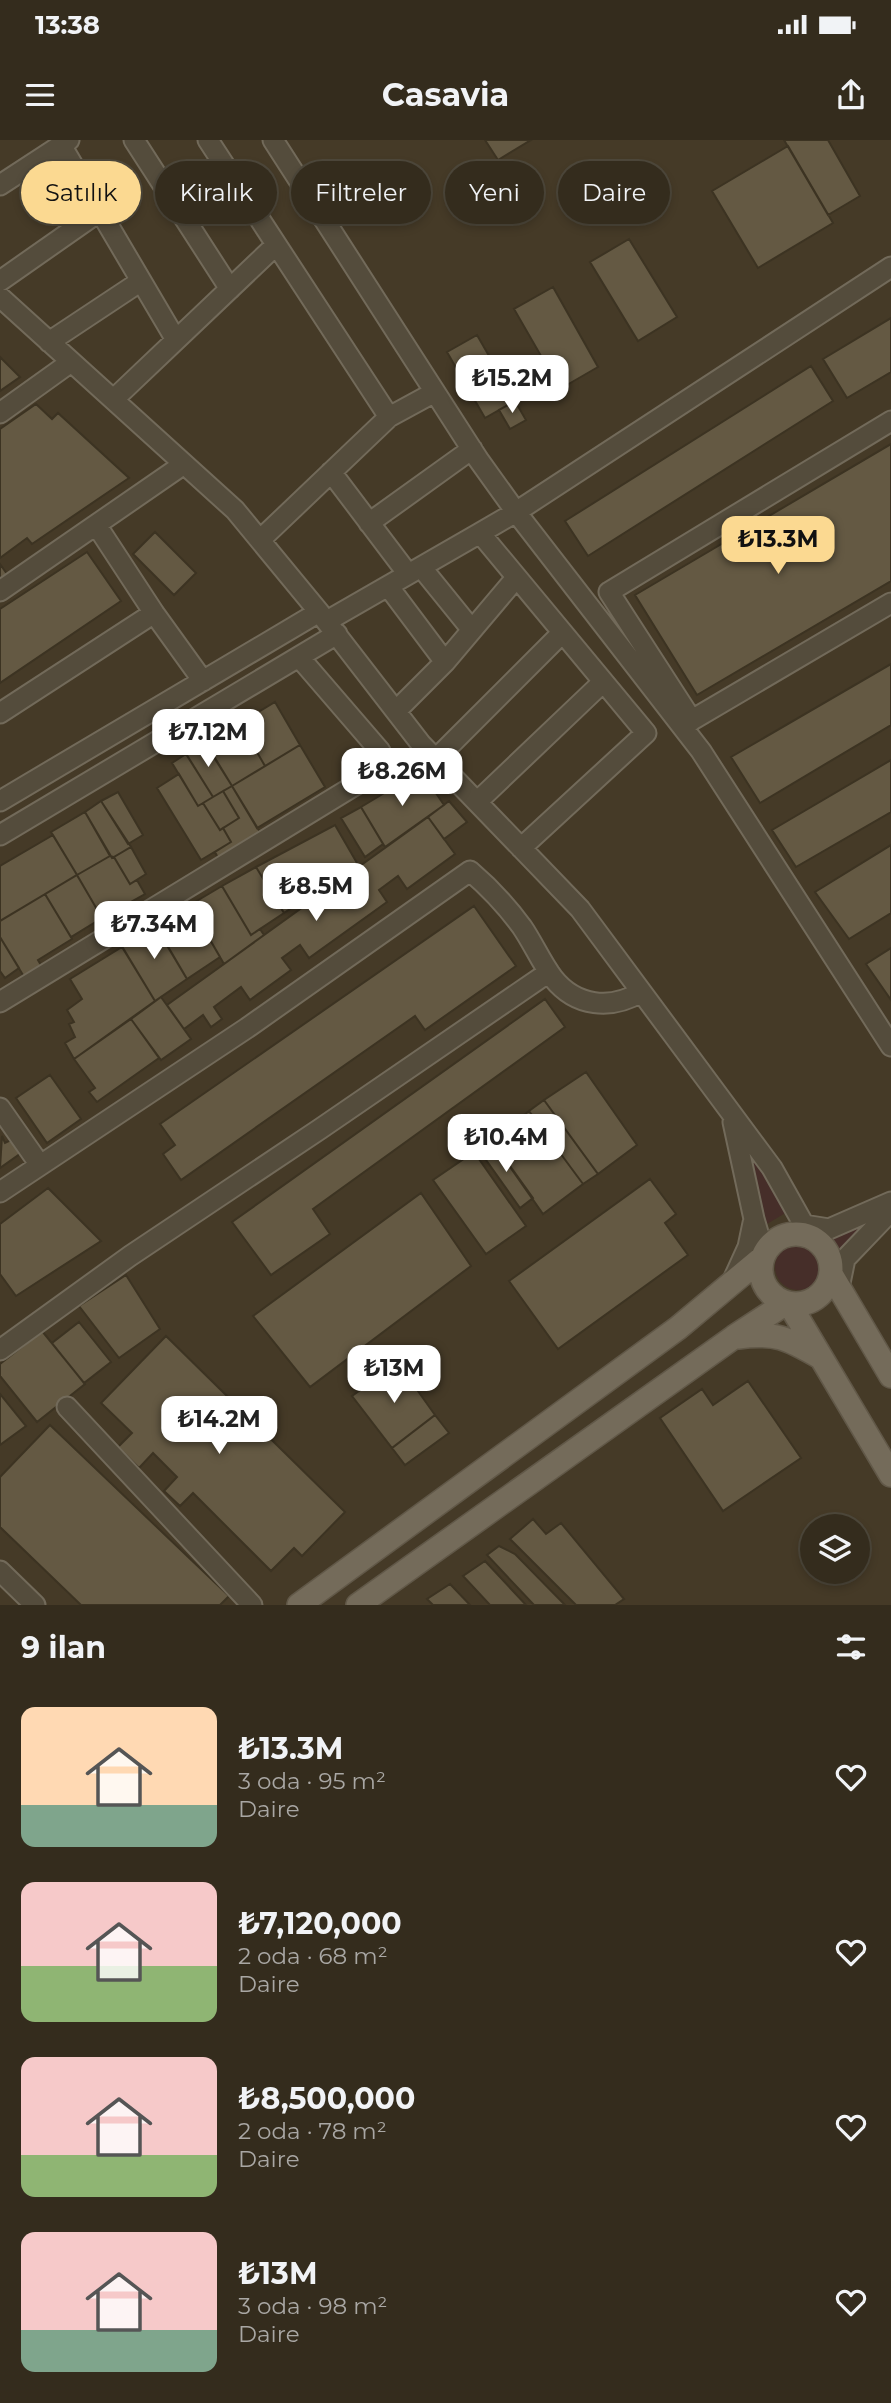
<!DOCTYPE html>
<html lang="tr">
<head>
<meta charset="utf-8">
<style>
	body { margin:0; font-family:Montserrat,sans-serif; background:#3f382a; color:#f1f3f6; height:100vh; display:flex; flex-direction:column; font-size:26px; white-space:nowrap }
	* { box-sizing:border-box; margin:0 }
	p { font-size:23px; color:#a9a7a4 }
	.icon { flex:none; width:38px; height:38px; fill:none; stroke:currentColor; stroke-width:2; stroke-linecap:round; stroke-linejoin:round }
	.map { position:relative; height:1465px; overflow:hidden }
	.side { display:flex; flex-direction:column; background:#342c1d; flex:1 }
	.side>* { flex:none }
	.banner { position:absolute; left:21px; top:21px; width:850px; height:63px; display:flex; gap:14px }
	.tools { position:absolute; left:800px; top:1374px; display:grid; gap:14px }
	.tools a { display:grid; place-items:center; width:70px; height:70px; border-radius:50%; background:#342c1d; box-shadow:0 4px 10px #0003,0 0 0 2px #4e483b; font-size:35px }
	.price { position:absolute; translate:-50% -60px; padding:0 16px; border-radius:14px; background:#fff; color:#222; font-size:23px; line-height:46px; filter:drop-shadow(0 2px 4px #0008) }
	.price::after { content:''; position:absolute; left:50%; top:42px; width:21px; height:16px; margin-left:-10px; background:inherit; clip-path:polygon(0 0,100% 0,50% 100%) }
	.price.selected { background:#fbd991; color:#111 }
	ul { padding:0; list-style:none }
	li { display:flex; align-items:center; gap:21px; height:175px; padding:0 21px }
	li span { display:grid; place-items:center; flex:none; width:196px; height:140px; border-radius:14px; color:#555 }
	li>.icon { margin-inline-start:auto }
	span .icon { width:84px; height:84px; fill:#fffc; stroke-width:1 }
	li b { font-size:30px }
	h2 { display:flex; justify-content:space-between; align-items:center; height:84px; padding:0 21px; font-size:30px }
	.chip { padding:0 24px; border-radius:32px; background:#342c1d; box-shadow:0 4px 10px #0003,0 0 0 2px #4e483b; font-size:24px; line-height:63px }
	.chip.selected { background:#fbd991; color:#111 }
	.status { display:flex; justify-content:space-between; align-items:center; height:49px; padding:0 35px; background:#342c1d; direction:ltr }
	.status svg { height:19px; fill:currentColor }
	header { display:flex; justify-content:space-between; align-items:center; height:91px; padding:0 21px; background:#342c1d; font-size:32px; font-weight:700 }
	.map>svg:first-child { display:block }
	.green { fill:#462e29 }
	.building { fill:#645943; stroke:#3c3322; stroke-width:2 }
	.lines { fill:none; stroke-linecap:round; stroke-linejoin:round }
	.minor-casing { stroke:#726a5a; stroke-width:23 }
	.major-casing { stroke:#615848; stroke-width:26 }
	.minor { stroke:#544c3c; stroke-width:19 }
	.major { stroke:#746b5a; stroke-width:23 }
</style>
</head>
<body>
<div class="status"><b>13:38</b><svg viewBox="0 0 49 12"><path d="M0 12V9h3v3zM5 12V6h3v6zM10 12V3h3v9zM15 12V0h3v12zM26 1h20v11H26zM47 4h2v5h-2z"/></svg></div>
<header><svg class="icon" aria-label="menu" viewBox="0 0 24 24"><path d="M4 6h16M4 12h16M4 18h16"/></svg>Casavia<svg class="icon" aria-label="share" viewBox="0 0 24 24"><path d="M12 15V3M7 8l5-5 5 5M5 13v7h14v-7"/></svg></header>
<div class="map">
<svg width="891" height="1465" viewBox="0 0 891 1465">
	<rect width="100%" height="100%" fill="#453a27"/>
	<path class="green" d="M748,1004L787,1072L767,1084Z
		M881,1072L840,1113L830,1095Z
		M775 1127a23 23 0 1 1 46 0a23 23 0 1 1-46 0Z"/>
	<path class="building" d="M485,0H531L498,20Z
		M784,0H828L860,56L828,75Z
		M788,6L833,83L758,128L712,51Z
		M629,99L677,177L638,201L590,122Z
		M553,147L598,227L560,249L514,169Z
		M891,178V232L847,258L823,219Z
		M477,195L515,261L485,278L447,212Z
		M0,217L20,237L0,251Z
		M811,226L833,261L588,416L565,381Z
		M515,261L526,280L510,289L499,270Z
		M36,264L52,279L58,273L129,338L32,404L27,398L0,418V289Z
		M891,304V441L697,555L635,455Z
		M155,392L196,433L174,455L133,414Z
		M87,412L121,461L0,543V469Z
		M0,424L7,434L0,439Z
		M891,524V585L760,663L731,617Z
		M275,562L300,605L265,626L240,583Z
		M233,572L240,583L205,603L199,592Z
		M240,583L265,626L232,646L205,603Z
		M204,600L232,646L213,657L185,612Z
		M300,605L325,647L257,688L232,646Z
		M186,614L213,657L198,666L172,623Z
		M891,620V672L796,727L772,690Z
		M421,631L444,665L385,707L361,667Z
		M179,634L198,666L203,663L220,690L223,688L231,702L201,720L157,648Z
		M232,646L260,692L218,718L215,712L231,702L223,688L239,678L223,651Z
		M223,651L239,678L220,690L203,663Z
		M118,652L143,695L128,704L101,661Z
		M101,661L131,707L112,718L85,672Z
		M449,661L467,682L444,699L428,677Z
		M361,667L383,704L365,717L341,678Z
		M85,672L110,716L77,735L51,692Z
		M428,677L455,714L407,749L398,736L379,750L387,762L309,818L300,805L282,818L291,830L250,860L241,847L214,867L222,879L211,887L203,875L184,889L167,865Z
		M335,685L357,723L284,773L256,727Z
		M53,695L77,735L0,781V726Z
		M891,705V773L849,799L815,752Z
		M131,707L146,734L130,744L114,717Z
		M110,716L114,717L130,744L137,740L145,754L102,778L77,735Z
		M256,727L284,773L251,795L222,746Z
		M77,735L102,778L71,797L45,754Z
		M222,746L251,795L260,789L264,795L224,824L190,765Z
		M45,754L72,799L38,820L44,830L26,840L0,797V781Z
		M190,765L220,817L187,839L156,787Z
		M474,766L516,826L425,890L415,876L181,1040L163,1014L175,1005L160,984Z
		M153,781L187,839L155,861L120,803Z
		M0,797L19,828L5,838L0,831Z
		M122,807L155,861L74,919L65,903L75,897L69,884L74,882L67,870L82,859L70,839Z
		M891,808V860L866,824Z
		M161,857L191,899L161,920L131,879Z
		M545,859L565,887L313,1069L330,1094L271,1135L232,1082Z
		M131,879L159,918L97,962L89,952L95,948L74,919Z
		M586,932L637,1005L598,1034L544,960Z
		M50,935L81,979L47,1003L16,958Z
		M544,960L598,1034L583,1044L529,971Z
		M529,971L583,1044L543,1074L492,1001Z
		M2,996L5,1003L13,999L24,1011L0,1028Z
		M492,1001L533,1058L520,1068L479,1010Z
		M474,1012L526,1086L486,1114L433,1040Z
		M650,1039L676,1074L665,1083L688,1115L558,1209L509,1141Z
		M48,1048L101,1101L16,1156L0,1134V1084Z
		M421,1053L471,1126L310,1247L253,1176Z
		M126,1135L160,1189L119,1218L79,1166Z
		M79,1182L111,1222L84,1243L52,1203Z
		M42,1191L85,1244L37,1282L0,1236V1224Z
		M166,1196L345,1372L302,1416L294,1408L271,1431L193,1353L180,1366L164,1351L177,1337L153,1313L139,1328L118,1307L132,1293L101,1263Z
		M398,1223L435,1275L392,1308L352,1256Z
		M748,1241L801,1318L723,1371L660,1278L702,1249L713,1265Z
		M0,1254L26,1286L0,1305Z
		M435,1275L449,1293L405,1325L392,1308Z
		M50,1285L229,1456L220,1465H81L0,1387V1337Z
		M533,1379L546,1394L561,1383L624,1459L615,1465H576L510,1399Z
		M499,1406L515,1414L565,1465H534L487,1415Z
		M485,1421L526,1465H490L463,1436Z
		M450,1444L470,1465H433L427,1459Z"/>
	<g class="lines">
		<g class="minor-casing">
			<path id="minor" d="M134,0L230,149
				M208,0L389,277L260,400
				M273,0L478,319L516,372L480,393
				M61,5L176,200
				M0,45L69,0
				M891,127L516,372L701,611L891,906
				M0,141L100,71
				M0,157L235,370L319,472L421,604L580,769L772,1028L804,1085L808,1096
				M49,202L141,141
				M114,259L276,105
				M0,273L71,222
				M389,277L435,252
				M331,332L408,434
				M369,383L472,309
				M97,386L154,473L203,541
				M421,427L472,490
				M388,446L445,522
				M0,451L184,324
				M327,481L480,393L646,593L521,708
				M396,571L445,522L516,438
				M0,573L154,473
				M691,579L609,452L891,281
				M684,587L692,580L891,463
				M436,619L562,493
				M0,661L319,472
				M477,662L603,542
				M0,695L337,494
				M0,862L380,630V611L299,517
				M0,968L40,1025
				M733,982L754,1079L764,1113
				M0,1052L247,888L470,731C490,748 506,765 522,787C533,803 541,822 553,838C576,867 611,870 641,852
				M804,1085L829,1089L891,1062
				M733,1140L748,1107L753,1083
				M839,1148L845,1119L891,1071
				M0,1210L130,1116L320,989L549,832
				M67,1267L252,1465
				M0,1431L35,1465"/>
		</g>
		<g class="major-casing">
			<path id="major" d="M761 1129a35 35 0 1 1 70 0a35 35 0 1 1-70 0Z
				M831,1134L891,1236
				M790,1165L891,1335
				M738,1197C776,1192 787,1198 820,1217
				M299,1465L678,1188L763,1117
				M358,1465L734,1197L786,1163"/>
		</g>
		<use href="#minor" class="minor"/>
		<use href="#major" class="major"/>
	</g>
</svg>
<div class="tools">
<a><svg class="icon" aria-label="layers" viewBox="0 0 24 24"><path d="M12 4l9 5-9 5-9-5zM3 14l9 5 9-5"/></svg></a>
</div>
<b class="price" style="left:512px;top:275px">₺15.2M</b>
<b class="price selected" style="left:778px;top:436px">₺13.3M</b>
<b class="price" style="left:208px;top:629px">₺7.12M</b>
<b class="price" style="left:402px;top:668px">₺8.26M</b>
<b class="price" style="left:316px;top:783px">₺8.5M</b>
<b class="price" style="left:154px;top:821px">₺7.34M</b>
<b class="price" style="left:506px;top:1034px">₺10.4M</b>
<b class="price" style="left:394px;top:1265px">₺13M</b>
<b class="price" style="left:219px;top:1316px">₺14.2M</b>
<div class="banner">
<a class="chip selected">Satılık</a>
<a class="chip">Kiralık</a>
<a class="chip">Filtreler</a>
<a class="chip">Yeni</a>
<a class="chip">Daire</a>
</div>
</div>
<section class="side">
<h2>9 ilan<svg class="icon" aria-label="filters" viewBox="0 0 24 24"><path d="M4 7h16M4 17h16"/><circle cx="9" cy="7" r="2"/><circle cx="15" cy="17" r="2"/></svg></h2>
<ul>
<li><span style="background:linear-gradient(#ffd9b3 70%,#7fa58c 0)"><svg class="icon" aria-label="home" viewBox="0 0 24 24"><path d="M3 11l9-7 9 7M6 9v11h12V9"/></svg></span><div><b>₺13.3M</b><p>3 oda · 95 m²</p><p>Daire</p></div><svg class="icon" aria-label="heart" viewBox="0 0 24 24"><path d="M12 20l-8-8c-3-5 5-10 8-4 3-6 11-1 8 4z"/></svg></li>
<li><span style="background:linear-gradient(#f6c9c9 60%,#8fb573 0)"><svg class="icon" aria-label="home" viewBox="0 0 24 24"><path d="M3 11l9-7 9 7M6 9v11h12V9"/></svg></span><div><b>₺7,120,000</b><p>2 oda · 68 m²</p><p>Daire</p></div><svg class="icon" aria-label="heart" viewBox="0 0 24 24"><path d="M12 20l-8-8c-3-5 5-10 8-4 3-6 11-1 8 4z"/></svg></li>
<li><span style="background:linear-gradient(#f6c9c9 70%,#8fb573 0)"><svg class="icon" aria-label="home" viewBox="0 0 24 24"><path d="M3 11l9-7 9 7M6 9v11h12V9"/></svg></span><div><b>₺8,500,000</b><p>2 oda · 78 m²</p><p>Daire</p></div><svg class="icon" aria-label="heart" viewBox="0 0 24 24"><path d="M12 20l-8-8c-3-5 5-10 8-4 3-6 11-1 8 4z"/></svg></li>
<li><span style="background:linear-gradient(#f6c9c9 70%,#7fa58c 0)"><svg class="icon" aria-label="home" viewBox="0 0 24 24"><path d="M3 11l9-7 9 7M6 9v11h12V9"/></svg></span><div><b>₺13M</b><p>3 oda · 98 m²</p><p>Daire</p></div><svg class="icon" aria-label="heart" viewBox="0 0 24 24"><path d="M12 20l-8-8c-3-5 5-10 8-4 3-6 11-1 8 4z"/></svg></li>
</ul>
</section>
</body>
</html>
